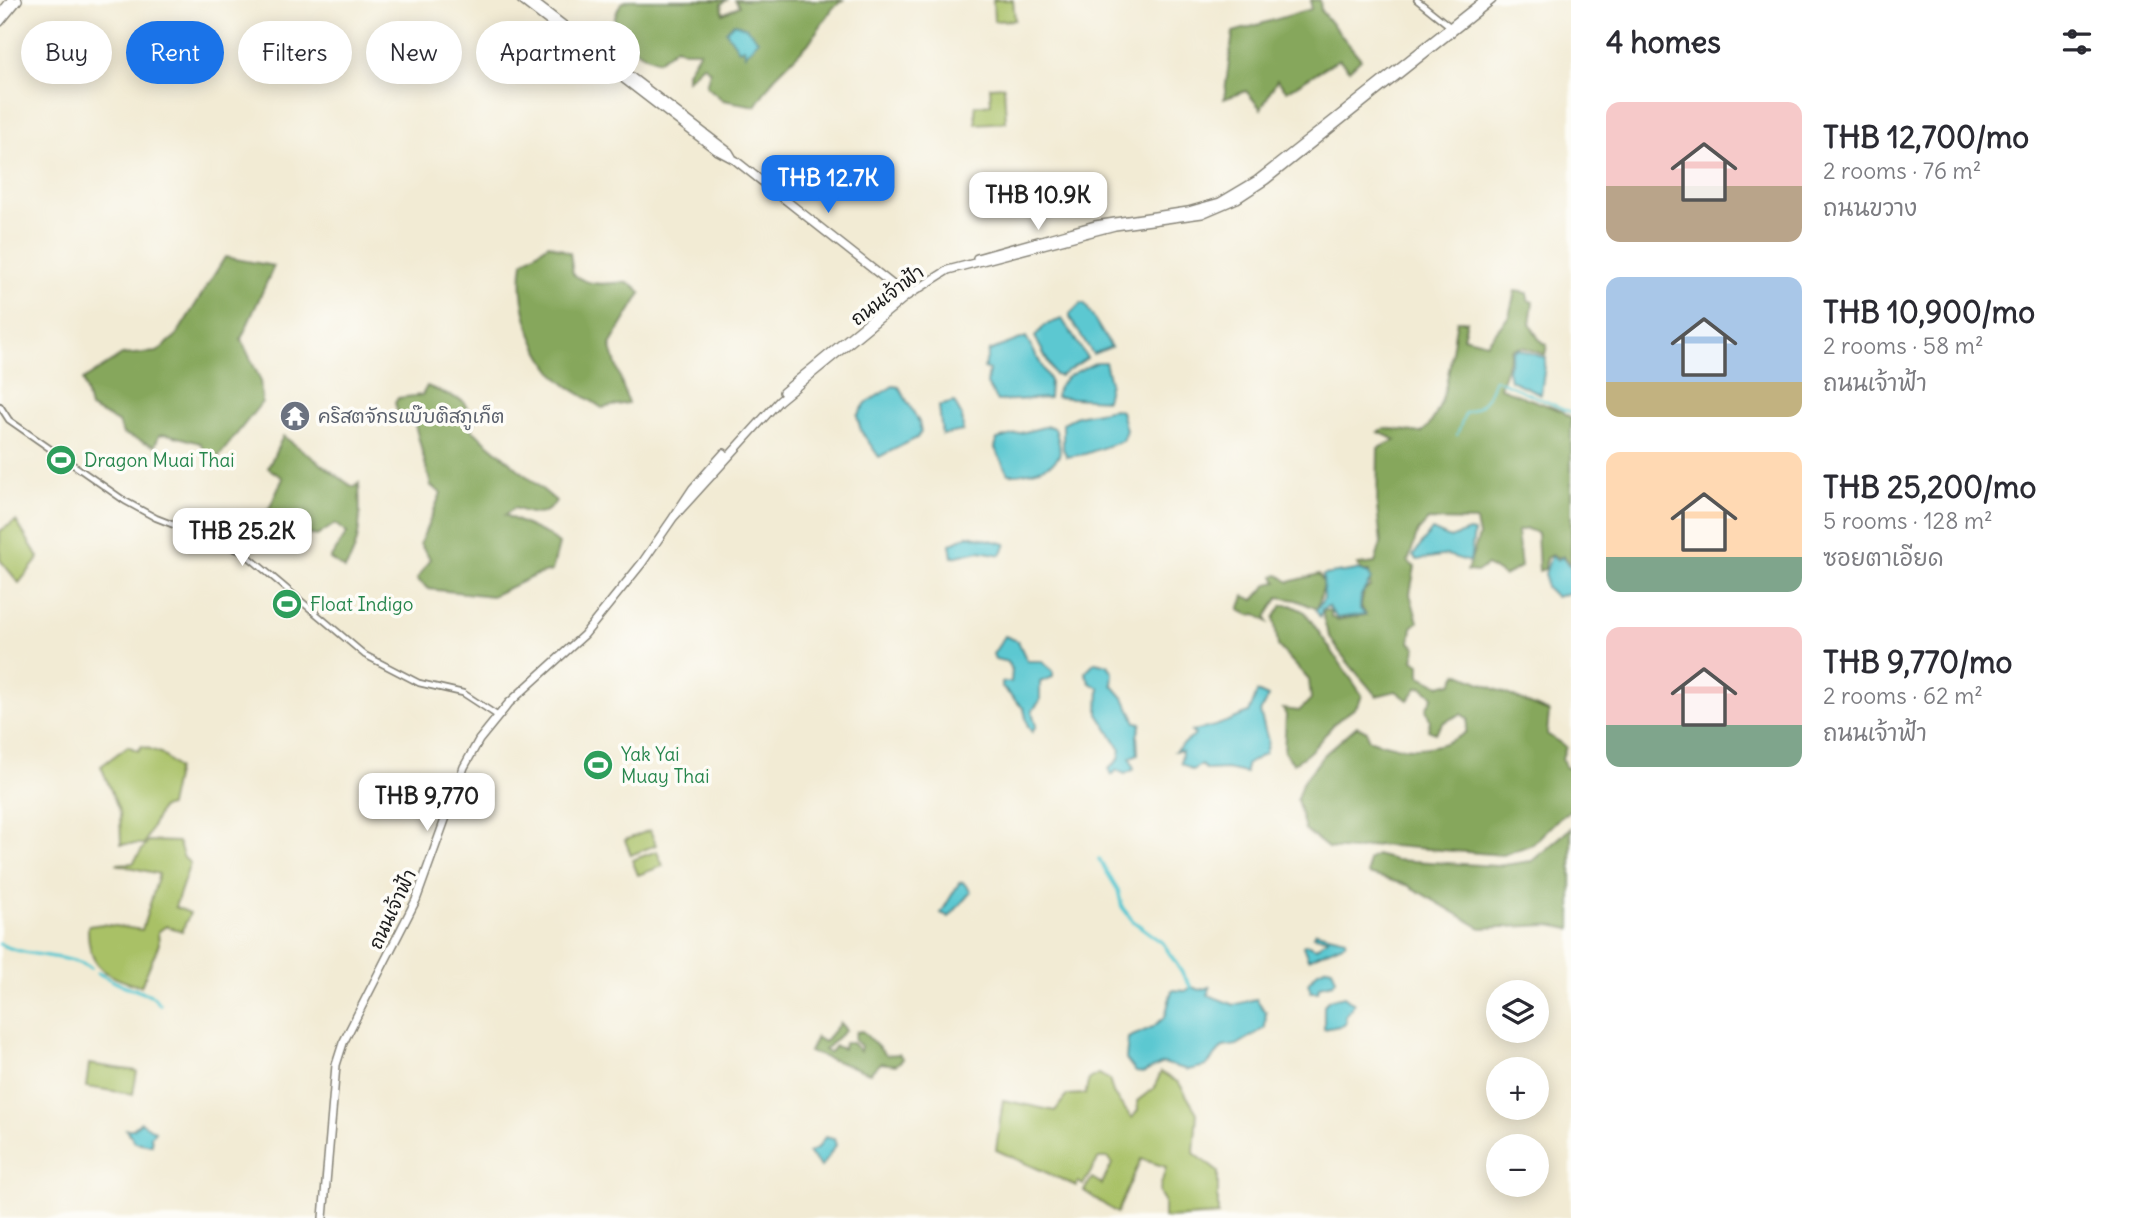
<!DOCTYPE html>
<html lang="en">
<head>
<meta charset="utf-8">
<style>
	body { margin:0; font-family:Delius,"Playpen Sans Thai",sans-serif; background:#f2f2f3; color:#2b2b33; height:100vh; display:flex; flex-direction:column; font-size:26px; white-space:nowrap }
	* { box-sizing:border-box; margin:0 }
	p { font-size:23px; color:#7c7c81 }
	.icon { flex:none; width:38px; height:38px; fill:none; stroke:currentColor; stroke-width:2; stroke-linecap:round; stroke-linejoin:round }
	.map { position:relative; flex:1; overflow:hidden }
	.sheet { display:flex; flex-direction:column; background:#fff; width:560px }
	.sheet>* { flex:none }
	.hud { position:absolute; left:21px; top:21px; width:665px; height:63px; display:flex; gap:14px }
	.tools { position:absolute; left:1486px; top:980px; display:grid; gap:14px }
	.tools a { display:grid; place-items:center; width:63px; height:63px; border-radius:50%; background:#fff; box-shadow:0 4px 18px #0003; font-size:35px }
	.price { position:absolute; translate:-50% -60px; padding:0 16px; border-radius:14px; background:#fff; color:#222; font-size:23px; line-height:46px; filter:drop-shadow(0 2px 4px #0008) }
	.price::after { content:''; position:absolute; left:50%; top:42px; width:21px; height:16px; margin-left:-10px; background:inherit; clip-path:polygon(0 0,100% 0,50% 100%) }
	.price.active { background:#1a73e8; color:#fff }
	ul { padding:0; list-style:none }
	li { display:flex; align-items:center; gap:21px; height:175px; padding:0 35px }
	li span { display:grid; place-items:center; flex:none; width:196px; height:140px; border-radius:14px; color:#555 }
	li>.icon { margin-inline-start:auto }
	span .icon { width:84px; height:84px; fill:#fffc; stroke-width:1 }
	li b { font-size:30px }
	h2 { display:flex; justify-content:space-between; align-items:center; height:84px; padding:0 35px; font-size:30px }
	.chip { padding:0 24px; border-radius:32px; background:#fff; box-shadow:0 4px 18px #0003; font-size:24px; line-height:63px }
	.chip.active { background:#1a73e8; color:#fff }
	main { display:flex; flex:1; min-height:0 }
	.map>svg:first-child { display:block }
	.green { fill:#a9c166; stroke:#626e41; stroke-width:2 }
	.forest { fill:#86a75b; stroke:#51623c; stroke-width:2 }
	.water { fill:#5bc8d1; stroke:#3c7276; stroke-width:2 }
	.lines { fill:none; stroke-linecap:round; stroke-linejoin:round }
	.stream { stroke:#5bc8d1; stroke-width:2 }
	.canal { stroke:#5bc8d1; stroke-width:3.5 }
	.minor-casing { stroke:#878478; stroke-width:8 }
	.major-casing { stroke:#878478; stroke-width:10 }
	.minor { stroke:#fff; stroke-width:4.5 }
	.major { stroke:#fff; stroke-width:7 }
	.labels { text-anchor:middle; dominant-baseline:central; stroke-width:7; stroke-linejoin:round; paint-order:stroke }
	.street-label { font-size:19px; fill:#1c1c1c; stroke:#fdfcf7 }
	.worship-label { font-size:19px; fill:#5b616d; stroke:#fdfcf7; text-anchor:start }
	.leisure-label { font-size:19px; fill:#27864d; stroke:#fdfcf7; text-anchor:start }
</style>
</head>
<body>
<main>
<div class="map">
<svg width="1571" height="1218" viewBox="0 0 1571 1218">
	<rect width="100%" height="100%" fill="#fdfcf7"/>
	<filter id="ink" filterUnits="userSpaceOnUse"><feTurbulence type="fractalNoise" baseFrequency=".0143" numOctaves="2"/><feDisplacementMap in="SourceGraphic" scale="14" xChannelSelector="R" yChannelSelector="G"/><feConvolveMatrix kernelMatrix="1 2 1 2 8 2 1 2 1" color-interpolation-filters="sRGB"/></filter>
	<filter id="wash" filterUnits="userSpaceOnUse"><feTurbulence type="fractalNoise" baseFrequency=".00686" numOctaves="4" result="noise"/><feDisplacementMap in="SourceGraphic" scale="28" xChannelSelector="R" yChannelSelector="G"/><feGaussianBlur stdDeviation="1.57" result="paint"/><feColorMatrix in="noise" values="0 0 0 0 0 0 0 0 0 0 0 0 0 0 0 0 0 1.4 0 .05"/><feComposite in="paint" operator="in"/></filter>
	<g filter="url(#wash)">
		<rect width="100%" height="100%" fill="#f2ebd4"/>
		<path class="green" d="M993,0H1013L1015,20L994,21Z
			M1004,86L1006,122L976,124L975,106L991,104L990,87Z
			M16,521L39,558L19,583L0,560V531Z
			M128,746L138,751L142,746L161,753L177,768L169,806L161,808L144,844H121L120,813L101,766Z
			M650,830L656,845L631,855L625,840Z
			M148,841L178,842L184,858L190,863L175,907L190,913L182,931L166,926L158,932L159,944L141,986C104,977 87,966 88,926L102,924L142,930L159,874L116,864L133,863Z
			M657,851L663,866L638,875L632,860Z
			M89,1064L137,1071L133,1094L86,1087Z
			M1161,1072L1179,1083L1197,1113L1194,1153L1218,1172V1215L1164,1218V1201L1159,1192L1166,1167L1141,1159L1117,1213L1084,1191L1092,1178L1102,1184L1112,1164L1108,1158H1099L1083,1185L1078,1182L1076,1186L996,1150L1003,1100L1055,1111L1067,1095L1085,1094L1089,1079L1099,1074L1109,1080L1114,1095L1132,1118L1138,1110L1137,1101L1154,1088Z"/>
		<path class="forest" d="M629,0H727L721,4L723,14L739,6L735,0H843L833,8L808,44L775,77L755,106L723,100L706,86L710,71L703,65L687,80V72L700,51H684L676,47L659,61C645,57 617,41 614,25C613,18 618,9 621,3Z
			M1311,0H1320L1321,11L1361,59L1349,70L1339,59L1287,91L1277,80L1261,109L1246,91L1224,99L1233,32L1311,9Z
			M549,244L570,253L573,274C604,297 625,269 641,293L610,345L628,403L602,408C586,396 565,388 553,372C529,342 517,300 523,262Z
			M225,257L274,266L241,339L260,379L262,402L216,460L208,457L200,443L167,434L159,435L155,446L123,434L118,422L90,408L83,380L122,355L157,352L176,336Z
			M1515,291L1528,293V300L1533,302L1530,324L1539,339L1547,345L1545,355L1523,347L1512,349L1500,388L1562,411L1571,418V565L1564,556L1559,558L1552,555L1546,558L1545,569L1539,571L1537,533L1527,529L1517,531L1521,567L1504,576L1487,565L1477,572L1467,571L1479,536L1476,521L1428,520L1418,531L1408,562L1415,567L1410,594L1418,622L1412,627L1410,642L1416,647L1413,660L1420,664V676L1440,686L1452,683L1458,673L1549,712L1547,734L1566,747L1562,758L1565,767L1571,769V810L1560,817L1533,844L1503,855L1379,845L1354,850L1328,848L1305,830L1297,799L1302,783L1325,754L1357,726L1367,731L1368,739C1400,751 1437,753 1466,732L1468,719L1461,714L1444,722L1435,733L1428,730L1430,720L1426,709L1433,696L1422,687L1417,688L1408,700L1396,691L1376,696C1359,673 1321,640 1323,610L1331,611V617L1337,620L1366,615L1361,606L1364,590L1370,587L1369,572H1362L1358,565L1375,563L1381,543L1377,507L1378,448L1396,440L1378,432L1385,428L1421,433C1449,412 1450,353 1457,321H1467L1463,337L1487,343L1509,316Z
			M427,386L463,401L475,422L471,429L556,501C544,520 532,514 514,508L505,515L548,535L559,544L552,571L536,575L492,596L428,589L417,579L430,559L420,544L441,493L431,486L413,417L399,418L395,403L398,398L422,395Z
			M283,436L350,485L355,487L359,483C360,515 363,541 345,569L330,559L347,533L335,524L317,536L256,522L270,507L283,478L268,468Z
			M1319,574L1324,584L1317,609L1296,600L1279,597L1266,617L1268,622L1256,614L1249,615L1239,610L1244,596L1254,600L1268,584L1277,582L1274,576L1279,575L1289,582Z
			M1282,605H1291L1305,612L1362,695C1358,712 1343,713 1333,725C1320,740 1312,754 1293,763L1284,752L1286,715L1283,709L1299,711L1311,699L1309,680L1278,646L1274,618Z
			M1571,828V929L1549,925L1481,928L1407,885L1368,874V860L1376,855L1395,860L1497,866L1532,861Z
			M840,1023L846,1030L824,1050L829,1053L835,1046L843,1049L844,1043H852L860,1051L861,1046L854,1040L856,1032L862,1031L886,1055L899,1054L903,1059L896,1065L880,1063L870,1073L809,1052L816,1037L824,1042Z"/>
		<path class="water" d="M734,23L747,28L758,40L745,55L744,48L739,50L726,31Z
			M1081,303L1085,304L1111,347L1093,354L1070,318V314Z
			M1062,319L1087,358L1060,376L1055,375L1035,337L1045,325Z
			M1026,337L1050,381L1049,398L997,401L987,384L989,370L984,368L989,351Z
			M1518,349L1546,358L1541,394L1510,380L1508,370L1513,351Z
			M1097,362H1105L1110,382L1106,400L1056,397C1058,376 1079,371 1097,362Z
			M893,386L899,387L919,422L921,432L917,438L879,457L861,431L857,416L866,403Z
			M954,402L962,416L963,431L942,435L939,406Z
			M1114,409L1121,411L1126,430L1122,441L1085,454L1067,457L1063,449V423L1077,416Z
			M1048,426L1055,428C1057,436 1062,448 1059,455C1054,469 1020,475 1008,474L995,448L997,439Z
			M1432,530L1450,538L1469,531L1474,532L1470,562L1447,555L1417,560L1413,556Z
			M969,535L1006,544L1001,555L979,551L952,557L950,544Z
			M1551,556L1558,560L1562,557L1571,568V592L1556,597L1546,587L1545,574Z
			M1357,570L1369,574L1371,579L1361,595L1360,609L1365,614L1337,618L1328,606L1322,609L1320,617L1316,611L1324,598L1323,575Z
			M1005,636L1018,641L1027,661H1041L1053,671V677L1040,682V701L1032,711L1036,726L1032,732L1028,727L1024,709L1002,687V682H1011L1012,670L1008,662L995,659L993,654Z
			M1095,662L1108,665L1113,673L1112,685L1125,700L1136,722L1141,723L1137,736L1138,754L1130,758L1134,769L1125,774L1117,770L1112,775L1109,769L1119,759L1121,750L1098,714L1099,688L1090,683L1085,672Z
			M1257,692L1268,697L1260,712L1268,741L1265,753L1246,765V773L1226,769L1207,770L1201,765L1192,770L1181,763L1182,751H1175L1195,735L1191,731C1215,728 1227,721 1249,713Z
			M963,882L971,892L949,917L941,913L959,883Z
			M1316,932L1346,939L1345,943L1308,959L1303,946L1306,944L1316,948L1328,938L1314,936Z
			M1327,967L1332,968L1336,979L1333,983L1319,986L1318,992H1311L1308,983L1318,971Z
			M1192,987L1199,990L1210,987L1208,995L1234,1005L1256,999L1266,1012L1265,1028L1237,1045L1223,1047L1206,1066L1188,1070L1163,1063L1143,1073L1136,1072L1126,1059L1128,1038L1153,1027L1165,1017L1172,990L1185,991Z
			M1344,996L1354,1004L1345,1016L1346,1022L1344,1025L1324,1029V1005L1329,1000Z
			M141,1122L155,1131L151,1136L152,1145L135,1142L126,1129H133Z
			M825,1137L834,1139L836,1145L821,1167L808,1153L817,1149Z"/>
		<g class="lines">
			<path class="stream" d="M1457,435L1465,413C1485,407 1488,398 1495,379L1571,412"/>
			<path class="canal" d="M1099,859L1118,890L1122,907L1133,921L1163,943L1191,987
				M0,944C29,958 63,953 91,968
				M98,973L117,983L150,995
				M153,997L160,1004"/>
		</g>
	</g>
	<g filter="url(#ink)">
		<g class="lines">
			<g class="minor-casing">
				<path id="minor" d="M1417,0L1452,28
					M0,406L9,420L125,501L156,518L243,552L365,655L419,683L463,693L498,716"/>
			</g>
			<g class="major-casing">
				<path id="major" d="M521,0L716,150L735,160L907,296
					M531,0L729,152L732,157
					M0,14L11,0
					M0,22L18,0
					M977,258L1095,225L1188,211L1220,202L1257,180L1484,0
					M783,392L898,297
					M673,518L693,488L724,453
					M323,1218L336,1065L343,1043L416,900L464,767L479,740L509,703L584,635L642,563L673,518L779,401L907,296L948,270L1115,226L1202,214L1237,199L1266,180L1492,0"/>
			</g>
			<use href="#minor" class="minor"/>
			<use href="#major" class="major"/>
		</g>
	</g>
	<defs>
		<g id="temple-disc" transform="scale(1.575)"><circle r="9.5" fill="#6b7280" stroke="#fdfcf7"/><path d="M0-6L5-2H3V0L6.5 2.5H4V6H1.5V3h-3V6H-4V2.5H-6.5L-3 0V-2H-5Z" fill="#fff"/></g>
		<g id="stadium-disc" transform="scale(1.575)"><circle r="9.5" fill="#2e9e5b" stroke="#fdfcf7"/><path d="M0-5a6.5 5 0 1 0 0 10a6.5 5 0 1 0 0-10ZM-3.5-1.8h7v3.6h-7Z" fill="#fff"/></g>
	</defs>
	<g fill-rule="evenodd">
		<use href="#temple-disc" x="295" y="416"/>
		<use href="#stadium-disc" x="61" y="460"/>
		<use href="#stadium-disc" x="287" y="604"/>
		<use href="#stadium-disc" x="598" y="765"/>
	</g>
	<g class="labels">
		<g class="street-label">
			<text transform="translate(887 295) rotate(-37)">ถนนเจ้าฟ้า</text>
			<text transform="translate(392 909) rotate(-65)">ถนนเจ้าฟ้า</text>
		</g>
		<g class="worship-label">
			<text x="318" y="416">คริสตจักรแบ๊บติสภูเก็ต</text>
		</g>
		<g class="leisure-label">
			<text x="84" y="460">Dragon Muai Thai</text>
			<text x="310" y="604">Float Indigo</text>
			<text x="621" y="754">Yak Yai<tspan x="621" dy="22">Muay Thai</tspan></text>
		</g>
	</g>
</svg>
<div class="tools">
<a><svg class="icon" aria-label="layers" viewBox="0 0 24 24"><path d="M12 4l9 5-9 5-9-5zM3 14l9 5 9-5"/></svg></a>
<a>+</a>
<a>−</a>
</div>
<b class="price active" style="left:828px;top:215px">THB 12.7K</b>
<b class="price" style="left:1038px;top:232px">THB 10.9K</b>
<b class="price" style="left:242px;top:568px">THB 25.2K</b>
<b class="price" style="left:427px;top:833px">THB 9,770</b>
<div class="hud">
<a class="chip">Buy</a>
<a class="chip active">Rent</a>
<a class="chip">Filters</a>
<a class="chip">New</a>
<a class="chip">Apartment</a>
</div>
</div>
<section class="sheet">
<h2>4 homes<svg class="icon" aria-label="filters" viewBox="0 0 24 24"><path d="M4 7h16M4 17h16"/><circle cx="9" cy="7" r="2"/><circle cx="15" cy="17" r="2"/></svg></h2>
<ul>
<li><span style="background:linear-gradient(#f6c9c9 60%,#b9a48a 0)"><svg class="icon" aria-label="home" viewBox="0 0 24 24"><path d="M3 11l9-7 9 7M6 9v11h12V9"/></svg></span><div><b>THB 12,700/mo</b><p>2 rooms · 76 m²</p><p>ถนนขวาง</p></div></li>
<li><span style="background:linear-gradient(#a9c7e8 75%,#c2b280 0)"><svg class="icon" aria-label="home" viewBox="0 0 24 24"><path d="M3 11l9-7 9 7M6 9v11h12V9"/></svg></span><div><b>THB 10,900/mo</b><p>2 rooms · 58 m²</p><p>ถนนเจ้าฟ้า</p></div></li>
<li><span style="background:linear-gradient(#ffd9b3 75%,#7fa58c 0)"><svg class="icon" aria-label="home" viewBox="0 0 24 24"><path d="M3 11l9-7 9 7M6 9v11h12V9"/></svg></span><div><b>THB 25,200/mo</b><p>5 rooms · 128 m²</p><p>ซอยตาเอียด</p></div></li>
<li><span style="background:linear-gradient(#f6c9c9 70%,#7fa58c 0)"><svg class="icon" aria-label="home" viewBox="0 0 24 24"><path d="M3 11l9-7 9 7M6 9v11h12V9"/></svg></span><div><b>THB 9,770/mo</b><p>2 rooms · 62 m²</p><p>ถนนเจ้าฟ้า</p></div></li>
</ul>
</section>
</main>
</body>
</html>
